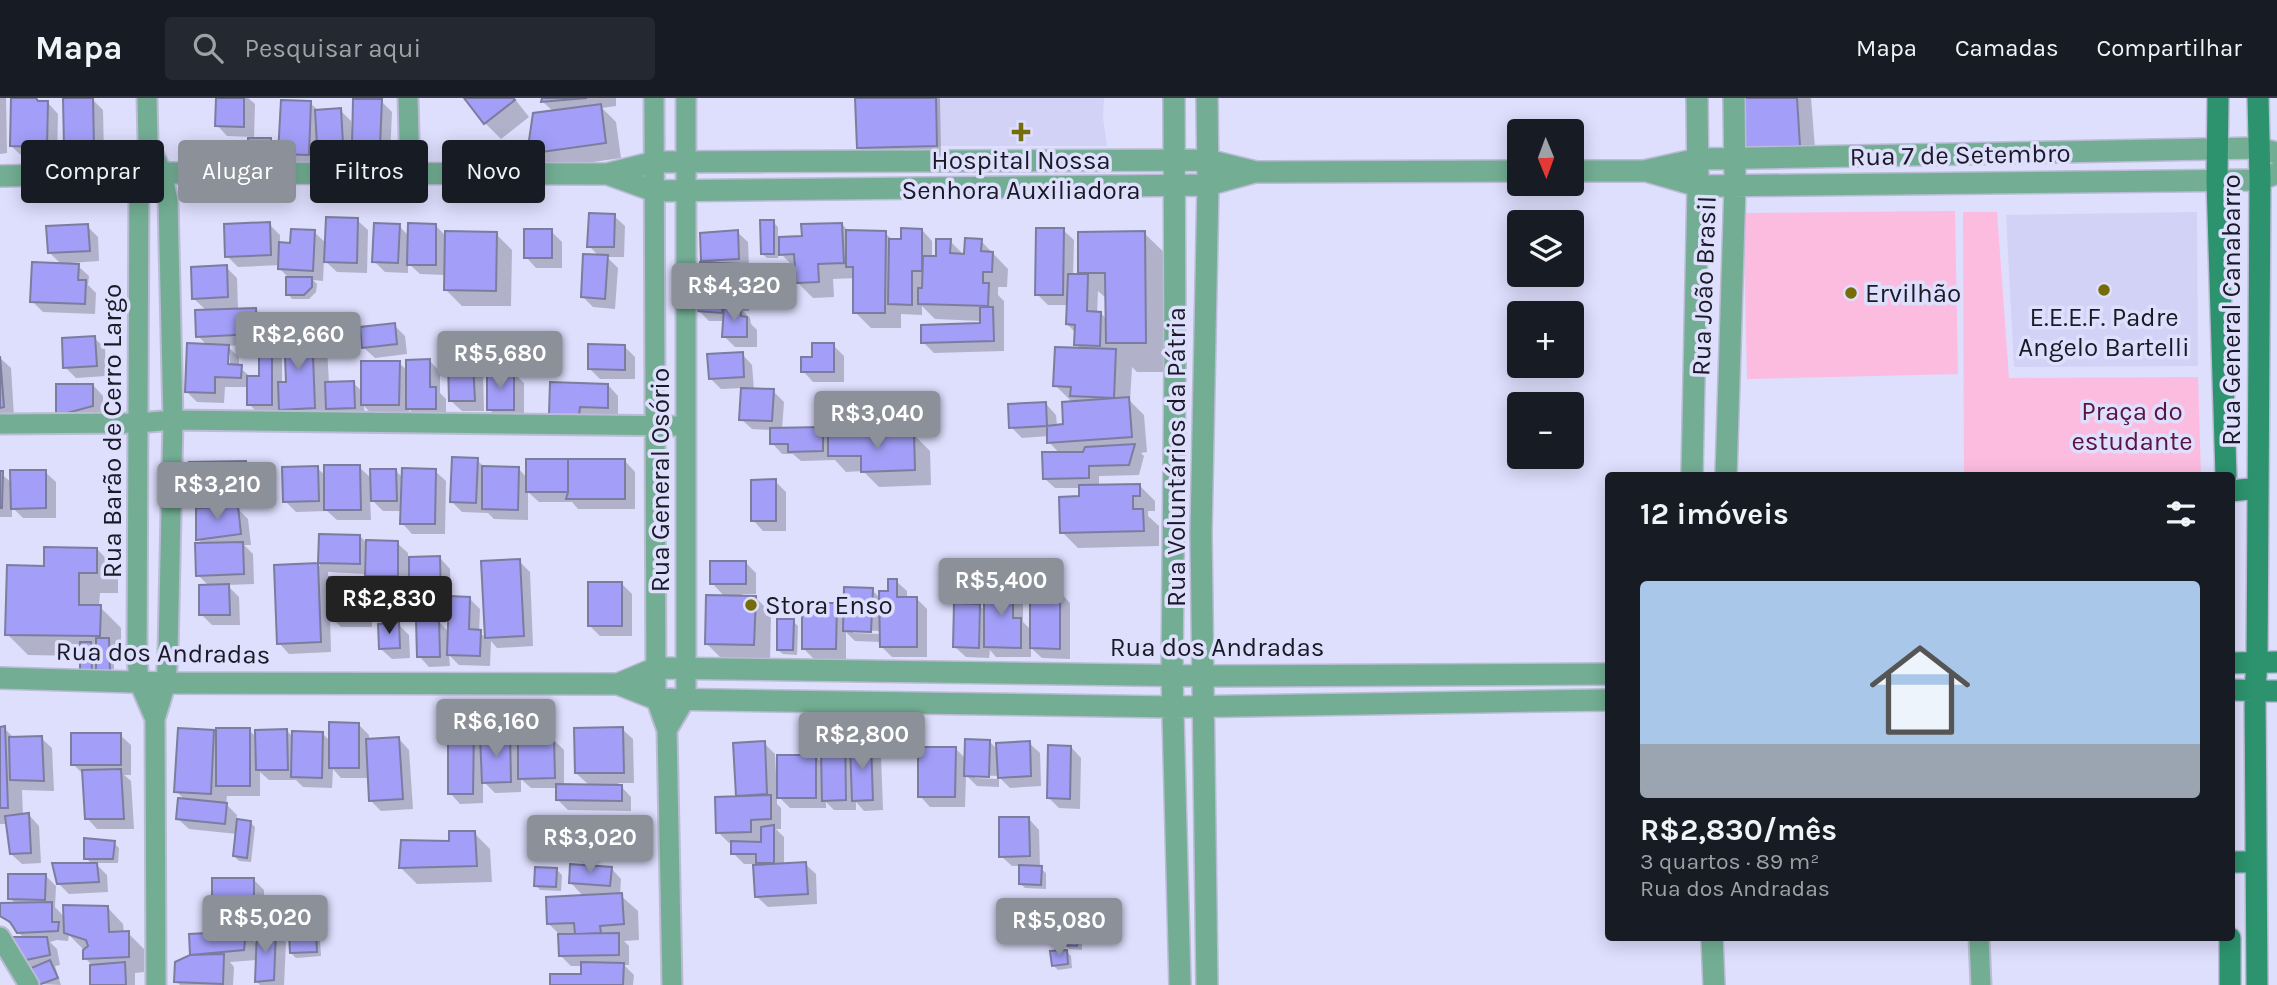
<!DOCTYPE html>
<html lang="pt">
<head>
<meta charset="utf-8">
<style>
	body { margin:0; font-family:Karla,sans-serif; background:#242831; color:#f1f3f6; height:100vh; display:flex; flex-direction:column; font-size:26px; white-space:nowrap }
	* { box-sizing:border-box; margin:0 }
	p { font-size:23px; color:#9ea1a6 }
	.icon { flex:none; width:38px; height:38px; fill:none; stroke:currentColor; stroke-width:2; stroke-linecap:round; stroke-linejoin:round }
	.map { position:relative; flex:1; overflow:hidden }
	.drawer { position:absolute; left:1605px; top:374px; width:630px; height:469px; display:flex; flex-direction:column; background:#171b24; border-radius:7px; box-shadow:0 4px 18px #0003 }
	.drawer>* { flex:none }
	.guide { position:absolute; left:21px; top:42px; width:665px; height:63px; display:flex; gap:14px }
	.needle { width:46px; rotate:179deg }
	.controls { position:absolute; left:1507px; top:21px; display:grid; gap:14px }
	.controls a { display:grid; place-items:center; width:77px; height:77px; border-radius:7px; background:#171b24; box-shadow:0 4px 18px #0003; font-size:35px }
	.price { position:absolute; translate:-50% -60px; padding:0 16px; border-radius:7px; background:#8c9099; color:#fff; font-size:23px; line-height:46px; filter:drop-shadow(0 2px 4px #0008) }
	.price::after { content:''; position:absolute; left:50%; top:42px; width:21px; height:16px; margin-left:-10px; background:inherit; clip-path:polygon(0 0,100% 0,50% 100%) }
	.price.current { background:#222; color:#fff }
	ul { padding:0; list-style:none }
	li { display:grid; align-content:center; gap:14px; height:371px; padding:0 35px }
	li span { display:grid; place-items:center; height:217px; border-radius:7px; color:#555 }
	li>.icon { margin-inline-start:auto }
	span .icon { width:126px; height:126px; fill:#fffc; stroke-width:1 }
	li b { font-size:30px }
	h2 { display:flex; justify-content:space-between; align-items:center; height:84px; padding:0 35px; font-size:30px }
	.tag { padding:0 24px; border-radius:7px; background:#171b24; box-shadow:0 4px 18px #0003; font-size:24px; line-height:63px }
	.tag.current { background:#8c9099; color:#fff }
	header { display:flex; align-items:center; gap:42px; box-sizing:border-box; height:98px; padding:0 35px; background:#171b24; border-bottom:2px solid #363941 }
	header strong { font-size:33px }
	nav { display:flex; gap:38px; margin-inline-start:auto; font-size:24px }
	.search { width:490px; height:63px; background:#242831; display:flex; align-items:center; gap:18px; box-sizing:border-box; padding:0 24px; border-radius:7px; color:#9ea1a6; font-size:26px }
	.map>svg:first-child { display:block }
	.built { fill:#d2d2f7 }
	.green { fill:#fcbce0 }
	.shadow { fill:#0003; fill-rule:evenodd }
	.building { fill:#a39ff9; stroke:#7c7c9f; stroke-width:2 }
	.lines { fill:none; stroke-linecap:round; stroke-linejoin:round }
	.minor-casing { stroke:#bbbbd6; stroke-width:23 }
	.tertiary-casing { stroke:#bbbbd6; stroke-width:24 }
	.secondary-casing { stroke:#bbbbd6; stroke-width:24 }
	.minor { stroke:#73ae94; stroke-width:19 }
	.tertiary { stroke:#73ae94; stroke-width:21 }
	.secondary { stroke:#2c936e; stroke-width:21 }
	.poi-dot { fill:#746d0a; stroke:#dedefd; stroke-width:2.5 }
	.labels { text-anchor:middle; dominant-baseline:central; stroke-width:7; stroke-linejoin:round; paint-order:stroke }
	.street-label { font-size:26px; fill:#1a1a27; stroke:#dedefd }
	.poi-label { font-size:26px; fill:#1a1a27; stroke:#dedefd }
	.park-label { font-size:26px; fill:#5b1442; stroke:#dedefd }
</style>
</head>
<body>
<header>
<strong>Mapa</strong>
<div class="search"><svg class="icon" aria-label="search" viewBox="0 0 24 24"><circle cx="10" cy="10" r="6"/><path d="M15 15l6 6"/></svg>Pesquisar aqui</div>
<nav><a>Mapa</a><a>Camadas</a><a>Compartilhar</a></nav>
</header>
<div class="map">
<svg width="2277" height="887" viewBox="0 0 2277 887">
	<rect width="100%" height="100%" fill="#dedefd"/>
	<path class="built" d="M936,0H1104L1103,20L1107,48H937Z
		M2197,114L2198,268L2014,269L2006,117Z"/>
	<path class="green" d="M1955,113L1958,276L1747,281L1743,115Z
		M1963,114H1997L2009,280L2198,279L2201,378H1964Z"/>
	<path class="shadow" d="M0,0H6L7,55L0,56Z
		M13,0H34L39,5H48L58,16L57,59L22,58L11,48Z
		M218,0H248L255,6L254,39L227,38L217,27Z
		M361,0H383V3H381L392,14L390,58L365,57L352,44L353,56L329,57L319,47V67L291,66L280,55L310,5L319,13L340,12L351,23L352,35H354L364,3Z
		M466,0H514L529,19L501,41L485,25Z
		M544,0H616V8L602,10L616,24L621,60L544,71L529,55L554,14L543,4Z
		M857,0H940L941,52L863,54L858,49Z
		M1746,0H1811L1816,63L1762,65Z
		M92,1L103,12L104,60H77L66,49Z
		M271,42L276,47L275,65H254L250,60Z
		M614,118L625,128L624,159H607L618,170L615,211L593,209L582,198L600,159L589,148Z
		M357,122L368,132L367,175L337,174L324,162L323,183L313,182L317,186L316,194L309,201H292L288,196V179L279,170L280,167L238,169L227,158L269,126L280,137V146L292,147L314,134L327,146Z
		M773,124L778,129V141L804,139L842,126L849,134L885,135L894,143H902L922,132L932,143V160H937L950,143L966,159L981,143L1008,171L1007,189H998V197L1004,203V253L934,255L923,244L982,227V223L935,221L922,208V217L901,216V230H871L855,214V180L833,181L834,199L813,200L797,184V172L778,153V160H767L762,156Z
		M435,127L447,139L496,136L512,152L511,208H462L446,192V177L420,176L408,165V175L385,174L374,163L399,128L409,138Z
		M87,128L98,139L99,163L70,165V167L78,168L89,178L88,187L96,195L95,216L43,214L32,203L62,167L49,154Z
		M1063,132L1074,142L1073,178H1083L1080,175L1144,135L1174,164L1175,274H1137L1132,269L1130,303L1144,317L1147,354L1141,355L1144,358L1139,377L1099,378V388L1139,387L1155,403V413H1148V418L1159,428V448L1078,450L1062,434L1081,400V390H1055L1044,380L1060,356L1049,344V338L1022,340L1011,329L1046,306L1056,317L1057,328L1065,327L1073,305L1055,287L1082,252L1076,246V235L1067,226L1068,207H1048L1037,196ZM1098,193L1107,201V222L1101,215H1097Z
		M551,133L562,144V170H536L526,159Z
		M737,134L748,144L749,171H744L751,179L749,213H743L750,220L751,226L757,232V249H735L724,238V223H709L698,212L706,166L703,163Z
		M226,169L237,180L238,212L255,211L266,222L267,243H271L282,254V286H288L311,233L327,249L329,286L353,285L363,294L399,265L408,273L430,263L440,274V295L446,301V321L418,320L409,311V317H373L364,308L365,320L338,321L330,312V326L297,327L282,312V317H260L249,306V289H225L224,305L197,304L186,293L208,248L198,238L207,213L193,200ZM261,246V280H252L239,269V259L227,248ZM227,256H230V275H226Z
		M394,227L405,238L407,256L375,260L364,250Z
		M94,240L105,250L106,278L76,280L65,269Z
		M833,247L844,258V284H813L803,273L814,261Z
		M625,249L635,259V281H600L589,270Z
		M742,256L752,267L754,292L773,293L784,304L782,332L822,331L831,340L914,337L930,353L931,387L879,389L863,373L846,374L835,362L801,363L793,356H782L772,345L771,332L752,331L741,321L742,290L721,291L710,280Z
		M0,260L11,270L14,319L0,320Z
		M473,266L483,276L484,313H462L451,303Z
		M513,274L524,285V322H500L489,311Z
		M93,287L103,298V319L57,318Z
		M608,287L618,298V320L551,317Z
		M477,362L485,370H518L528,381L625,363L635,374V411H578L572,404H539L528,394V422L494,421L488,415L462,414L452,404Z
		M245,365L255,376L256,404L202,406L192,395Z
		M359,369L372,381L395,372L403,380L435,373L446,383L445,436H412L402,425V413H383L370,400L371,422H337L327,413L296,414L285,403L317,370L326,378Z
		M45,374L56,384V420H23L12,409V419H0V375L12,385Z
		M775,383L786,394V433H763L753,422Z
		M237,410L248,421L251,447H244L253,456L254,486L227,487L239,499L240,527H212L201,516L209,488L198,477L203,446L198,441Z
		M321,438H360L366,444L397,445L408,455V461L440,460L450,471L451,500H469L480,511L479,534L487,541L483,465L519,463L530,474L533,548L497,550L491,543L490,568L459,567L449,557L450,568L429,569L419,558L438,523L449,534L450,512L414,513L404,503L403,488H378L367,476L328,474V481L361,482L372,492V529H341L330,518L331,554L289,556L279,545L318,467L320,468Z
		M97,451L118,473V495H100L99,508L121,530V559L114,558V571L100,572V575L96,570V578L82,558L28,557L7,536L45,470Z
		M745,464L756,475V496H742V499H755L771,515L770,563L723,562L707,546L725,499L712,485Z
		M896,483L907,493V501L916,500L927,511V559H892L882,549L881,544L855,543L846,534V561H814L803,550L836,507L845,516L872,492L881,501L890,495ZM853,532L880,533V536L853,535Z
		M622,486L632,496V538H600L589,527Z
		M1012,488L1023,498V524L1032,533L1060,494L1070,505V561L1042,560L1031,550V559H996L990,552L989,560L966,559L955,549L980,508L986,514Z
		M793,523L798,528L797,557L783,556L778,552Z
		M398,526L409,537L410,560L392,561L381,551Z
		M358,626L369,637V643L399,641L409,652L413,711L381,713L371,703L370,680H341L333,671L332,690L303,689L296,682H269L260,674V698H227L226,706L237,717L236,723L250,724L255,729L251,764L239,763L234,758L237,736L189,731L178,721L185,702L176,693L213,633L218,638L249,632L257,640L287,633L294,640L323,636L330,643Z
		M0,630H4L15,641L41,640L52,650L54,693L22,692L23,718L29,717L39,728L41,765L22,766L11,756L8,726H0Z
		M473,630L482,640L509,639L519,649L553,641L564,652V688H590L576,675L622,631L633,641L634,685H618L631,699V713L568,712L558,702V690H531L521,681V694L495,695L483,683V705L460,706L450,695Z
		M844,631L855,642V647H870L881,657L883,712L864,713L856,704V712H834L826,704V710H790L777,697V706L781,710V731H776L784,739V767L805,766L816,776L817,806L768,809L757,799L755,766H744L733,755V745H729L718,734L738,700L735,647L764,645L775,656L776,677L779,676L815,658L823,666L833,656Z
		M120,637L131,647V677H124L131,683L134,731H97L87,720L84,677L73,666Z
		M989,643L998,652L1029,645L1040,655L1041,688L1010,690L999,679V689L977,688L966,677L965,709H930L920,698L955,650L967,662ZM975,677L998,678V681L975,680Z
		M1071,649L1081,660L1080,711L1059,710L1049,700Z
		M1029,721L1039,732L1040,770L1046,775V791L1025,790L1020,785L1021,768H1012L1001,758Z
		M474,735L490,751L492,784L417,786L401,770Z
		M114,745L119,750L118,765H95L107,777L108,794L69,796L58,785L92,766L86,760Z
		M611,770L621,781L620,797L638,813L639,842L624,843L629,848V867H624L634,877L633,887H552V877L582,878L583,868H571L560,857V837L548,825L584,799L571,785Z
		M557,772L562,777L561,793L540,792L536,787Z
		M45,777L56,788L55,809L65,820L107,809L123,826L124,835H128L144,851V874L135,875V887H92V867L85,860L84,852L69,837L68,843L57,842L50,844L57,851L60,867L55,868L61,887L40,886L32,872L22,862L25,841L2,818L0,807H17L10,800Z
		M253,781L264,792V807L271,814L269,833H276L286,844L284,887H260L256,883L257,862L230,864L234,869L233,887H180L176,883L191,858L190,838L216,836L210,830L213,782ZM258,839V847L250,840Z
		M315,837L320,842L321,858L296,860L291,855Z
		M1077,837L1082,842V852L1069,851L1064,846Z
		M1066,853L1071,858L1072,870L1058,872L1053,867Z"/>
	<path class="building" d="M11,0H36L38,3H48L47,49L10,48Z
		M63,0H93L94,50H64Z
		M216,0H244V29L215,28Z
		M464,0H513L515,2L484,26Z
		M542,0H587L541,4Z
		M855,0H936L937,48L857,50Z
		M1744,0H1797L1800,48L1744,50Z
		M353,1H382L380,48L352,47Z
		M281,2L311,3L309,57L278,56Z
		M601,6L606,45L527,56L533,15Z
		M341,10L343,46L317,47L315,12Z
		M248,40H271V61H248Z
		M589,115L615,116L614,149H587Z
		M326,119L358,120L357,165L324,164Z
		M760,122H774V156H761Z
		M270,124L271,157L225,159L224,126Z
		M374,125L400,126L398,165L372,164Z
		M408,125L436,126V167H407Z
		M842,125L844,165L818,166L819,184L796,185L794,156L779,157V139L802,138L801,126Z
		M88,126L90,153L48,155L46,128Z
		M901,130L922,131V173H912V207L888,206L889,141H901Z
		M1036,130H1064L1063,197H1035Z
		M291,131L315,132L313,173L278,171L279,144L290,145Z
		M524,131H552V160H524Z
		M738,132L739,161L701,163L700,135Z
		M846,132L886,133L885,215H853V169H846Z
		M445,133L497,134L496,193L444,192Z
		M1145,133L1146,245H1106L1105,175H1078V134Z
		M965,140L982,141L981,153L993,154L992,174H983V185H989L988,208L918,206V190H922L923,158H936V141H951L950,155L964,156Z
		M583,156L608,157L605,201L581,199Z
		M32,164L79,166L78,182H86L85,206L30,204Z
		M700,164L741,166L739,203H723L722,215L697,213Z
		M227,167L228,199L192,201L191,169Z
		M1068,176H1088L1087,213L1101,214L1100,248L1074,247L1075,227L1066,226Z
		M286,179H312V189L304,197H286Z
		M740,208L741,218L747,219V239H722L724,209Z
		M980,209H993L994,243L921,245V227L980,225Z
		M256,210L257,236L196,239L195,212Z
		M395,225L397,246L362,250L360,229Z
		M312,231L315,310L279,312L278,284H286L284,232Z
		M95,238L97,268L63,270L62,240Z
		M259,241H272V307H247V278H259Z
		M187,245L229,247L228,266L242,267L241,280L215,279V295L185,294Z
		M812,245H834V274H801V259H812Z
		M588,246L625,247V272L588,271Z
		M1055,249L1116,251L1114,300L1070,298L1071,289L1053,288Z
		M743,254L744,279L709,281L707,256Z
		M0,258L4,309L0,310Z
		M430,261V289H436V311H406V262Z
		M361,263H400L399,307H361Z
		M473,264L475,303H449L448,265Z
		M487,273H514V312H487Z
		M354,283L355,310L326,311L325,284Z
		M550,284L608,286V310L580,309L579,318L549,317Z
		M56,286H93V308L56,318Z
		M741,290L774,291L772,323L739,322Z
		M1129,299L1132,339L1047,345V328L1063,326L1062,304Z
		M1046,304L1047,328L1009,330L1008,306Z
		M823,329V353L788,354V346H770V330Z
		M914,336L915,372L861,374V358H828V338Z
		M1135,346L1129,367L1089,368V380L1043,381L1042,354H1083L1085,349Z
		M452,359L478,360L476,405L450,404Z
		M526,361H568V394H526Z
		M568,361H625V401H566L568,394Z
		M246,363V394L190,396L189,364Z
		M324,367H360L361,412H324Z
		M318,368L319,403L283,404L282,369Z
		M482,368L519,369L518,412L482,411Z
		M402,370L436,371L435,426H400Z
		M370,371H396L397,403H371Z
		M10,372H46V410L11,411Z
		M0,373H3L2,410H0Z
		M776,381V423H751V382Z
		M1140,386V398H1133V411H1143L1144,433L1060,435L1059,399L1079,398V387Z
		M238,408L241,436L196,442V410Z
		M319,436L360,437V466L318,465Z
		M366,442L398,443V478H365Z
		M243,444L244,476L196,478L195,445Z
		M44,449L97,450V475H79V507H101L100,538L5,537L7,467L44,468Z
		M440,458L441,502L402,504V483H409V459Z
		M520,461L524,538L485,540L481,463Z
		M710,463H746V486H710Z
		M318,465L321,544L277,546L274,467Z
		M329,479L362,480V520L328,519Z
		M888,481H897V499H917V549H880L879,493H888Z
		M588,484H622V528H588Z
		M229,486L230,517H199V487Z
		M984,486H1013V520H1021V550L984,549Z
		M844,489L873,490L871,534L843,533Z
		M1030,492H1060V551L1030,550Z
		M706,497L756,498L754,547L705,546Z
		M449,498L470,499L469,531L481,532L480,558L447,557Z
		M802,505H837L836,551H802Z
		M954,505L980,506L979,550L953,549Z
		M439,521L440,559H417L416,522Z
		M777,521H794L793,552H777Z
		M399,524L400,550L379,551L378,526Z
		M96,540H109L110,573L96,574Z
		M80,544H91L92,574H80Z
		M329,624L359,625V670H329Z
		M5,628L8,710H0V629Z
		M448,629H474L473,696H448Z
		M623,629L624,675H575L574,630Z
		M831,629L845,630L846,702L822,703L821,654H831Z
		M178,630L214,632L211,696L174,694Z
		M216,630H250V688H216Z
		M287,631L288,672H256L255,632Z
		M292,633L323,634L322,680L291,679Z
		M71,635H121V667H71Z
		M510,637L511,684L482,685L480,638Z
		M42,638L44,683L10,682L9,639Z
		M399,639L403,701L369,703L366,641Z
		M518,639H554L555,680L518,681Z
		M965,641L990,642L989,679L964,678Z
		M765,643L767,696L736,698L733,645Z
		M1030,643L1031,678L998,680L996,645Z
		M871,645L873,702L852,703L850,646Z
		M1048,647L1071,648L1070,701L1047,700Z
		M918,649H956L955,699H918Z
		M777,657H816V700H777Z
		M121,671L124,721H85L82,672Z
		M556,686L622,687V703L556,702Z
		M771,697V721L751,722V734L716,735L715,699Z
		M178,700L227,705L225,726L176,721Z
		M29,715L31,755L10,756L5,718Z
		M999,719H1029L1030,758L999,759Z
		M237,721L251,723L247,760L233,758Z
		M774,727V765H756V756H731V743L761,744V729Z
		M449,733H475L477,768L399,770L401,742L449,743Z
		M84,740L115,743L113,761H84Z
		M806,764L808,796L755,799L753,767Z
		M52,765H97L99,784L57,786Z
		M570,766L612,769L610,788L569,785Z
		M1019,767L1042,768L1041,787L1019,786Z
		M535,769L557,770L556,789L534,788Z
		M8,776H46L45,802L8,801Z
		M212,780H254V801H212Z
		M622,795L624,826L600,828L601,835L575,836L574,825L547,826L546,799Z
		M205,801L261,802L259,829L209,831Z
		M52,804V824H59L58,833L17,835L10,824L0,818V805Z
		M63,807L108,808L109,834L129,833V859L83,861V852L88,848L86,842L64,835Z
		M257,831L276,832L274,882L255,884Z
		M246,833L244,852L190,857L189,836Z
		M1063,834L1078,835L1077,848L1062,847Z
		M316,835L317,854L290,855L289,836Z
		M619,835V857L559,858L558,836Z
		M10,839H47L50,857L21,863Z
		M1067,852L1068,866L1052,868L1050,853Z
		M224,856L223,886L174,884L175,864L190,857Z
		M50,862L58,880L38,887L29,871Z
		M125,864L126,887H90V867Z
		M581,864L624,865L623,887H550V876H581Z"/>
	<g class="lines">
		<g class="minor-casing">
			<path id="minor" d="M147,0L148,44L139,75L137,559L139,584L155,621
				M408,0L410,76
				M654,0L656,601L667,632L672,887
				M148,44L162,75L168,102L173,322L168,554L166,585L155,621L156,887
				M0,326L138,325L173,322L686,328
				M667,632L686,600V0
				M0,839L29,887
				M1979,840L1981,887"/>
		</g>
		<g class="tertiary-casing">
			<path id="tertiary" d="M1174,0L1175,263L1172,577L1180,887
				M1207,0L1208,87L1201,435L1207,887
				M1572,73H1644L1698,61L2258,50L2277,55
				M1646,73L1698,88L2260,82L2277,75
				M607,76L654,93L1208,87L1255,74
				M0,78L162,75L607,76L655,64L1207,62L1256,74L1519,73
				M1692,378L1698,88L1697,0
				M1726,378L1735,88L1734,0
				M0,580L166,585L618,586L656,601L1173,609L1608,602
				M618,586L656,570L1204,578L1608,576
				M1712,840L1714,887"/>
		</g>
		<g class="secondary-casing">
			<path id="secondary" d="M2218,0L2217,83L2226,378
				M2231,393L2258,390
				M2231,565L2277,564
				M2231,592L2277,593
				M2231,764H2256
				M2230,840V887
				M2257,887L2255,593L2257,564L2260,82L2258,0"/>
		</g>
		<use href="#minor" class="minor"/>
		<use href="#tertiary" class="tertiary"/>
		<use href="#secondary" class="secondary"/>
	</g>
	<g class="poi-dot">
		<path d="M1017.5 23.5h7v7h7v7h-7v7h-7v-7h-7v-7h7z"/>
		<circle cx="2104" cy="192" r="7"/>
		<circle cx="1851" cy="195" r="7"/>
		<circle cx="751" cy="507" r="7"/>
	</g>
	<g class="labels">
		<g class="street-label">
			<text transform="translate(1960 57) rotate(-1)">Rua 7 de Setembro</text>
			<text transform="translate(1704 188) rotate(-88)">Rua João Brasil</text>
			<text transform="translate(2231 212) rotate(-90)">Rua General Canabarro</text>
			<text transform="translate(112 333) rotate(-90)">Rua Barão de Cerro Largo</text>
			<text transform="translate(1176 359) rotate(-90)">Rua Voluntários da Pátria</text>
			<text transform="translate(660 382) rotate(-90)">Rua General Osório</text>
			<text x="1217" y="549">Rua dos Andradas</text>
			<text transform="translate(163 555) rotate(1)">Rua dos Andradas</text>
		</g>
		<g class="poi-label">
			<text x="1021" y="62">Hospital Nossa<tspan x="1021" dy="30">Senhora Auxiliadora</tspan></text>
			<text x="1865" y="195" text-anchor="start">Ervilhão</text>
			<text x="2104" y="219">E.E.E.F. Padre<tspan x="2104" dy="30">Angelo Bartelli</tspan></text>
			<text x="765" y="507" text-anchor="start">Stora Enso</text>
		</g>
		<g class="park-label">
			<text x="2132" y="313">Praça do<tspan x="2132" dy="30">estudante</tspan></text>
		</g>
	</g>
</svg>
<div class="controls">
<a><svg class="needle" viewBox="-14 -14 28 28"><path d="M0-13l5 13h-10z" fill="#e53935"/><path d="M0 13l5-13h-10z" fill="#9ea1a6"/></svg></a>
<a><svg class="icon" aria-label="layers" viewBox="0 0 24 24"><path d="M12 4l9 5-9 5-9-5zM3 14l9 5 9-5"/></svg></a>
<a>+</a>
<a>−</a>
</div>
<b class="price" style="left:734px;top:225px">R$4,320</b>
<b class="price" style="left:298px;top:274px">R$2,660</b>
<b class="price" style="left:500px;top:293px">R$5,680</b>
<b class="price" style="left:877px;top:353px">R$3,040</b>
<b class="price" style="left:217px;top:424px">R$3,210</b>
<b class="price" style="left:1001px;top:520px">R$5,400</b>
<b class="price current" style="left:389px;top:538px">R$2,830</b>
<b class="price" style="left:496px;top:661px">R$6,160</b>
<b class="price" style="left:862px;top:674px">R$2,800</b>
<b class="price" style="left:590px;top:777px">R$3,020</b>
<b class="price" style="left:265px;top:857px">R$5,020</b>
<b class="price" style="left:1059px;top:860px">R$5,080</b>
<div class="guide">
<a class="tag">Comprar</a>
<a class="tag current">Alugar</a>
<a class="tag">Filtros</a>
<a class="tag">Novo</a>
</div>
<section class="drawer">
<h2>12 imóveis<svg class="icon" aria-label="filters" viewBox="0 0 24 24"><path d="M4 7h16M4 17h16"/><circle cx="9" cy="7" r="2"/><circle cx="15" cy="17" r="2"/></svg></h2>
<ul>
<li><span style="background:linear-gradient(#a9c7e8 75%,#9aa5b1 0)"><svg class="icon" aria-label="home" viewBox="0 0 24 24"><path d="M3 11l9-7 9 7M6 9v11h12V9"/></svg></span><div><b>R$2,830/mês</b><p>3 quartos · 89 m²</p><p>Rua dos Andradas</p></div></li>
</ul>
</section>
</div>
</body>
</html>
